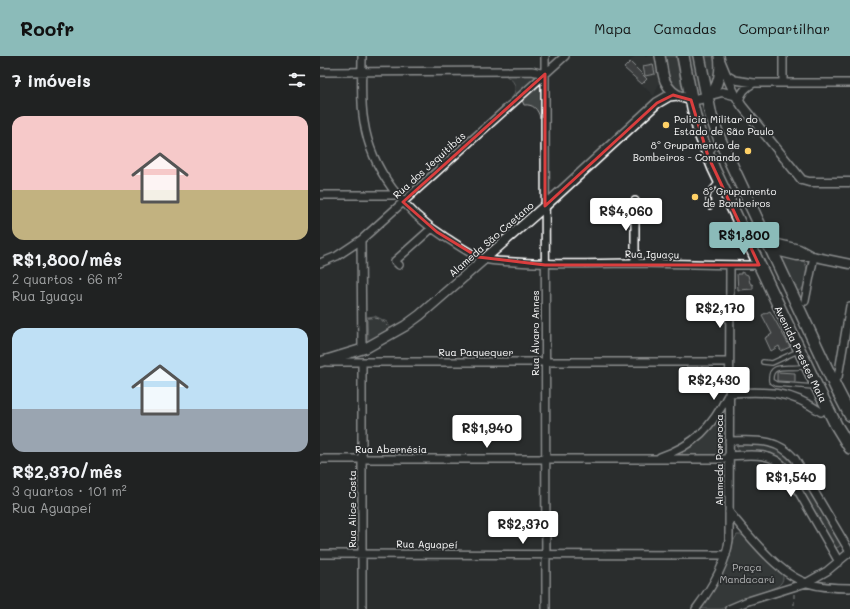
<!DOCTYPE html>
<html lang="pt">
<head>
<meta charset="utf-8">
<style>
	body { margin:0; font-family:Mali,sans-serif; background:#282a2a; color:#f1f3f6; height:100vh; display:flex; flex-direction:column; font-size:15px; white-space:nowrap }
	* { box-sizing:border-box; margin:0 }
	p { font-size:13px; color:#a2a4a5 }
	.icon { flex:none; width:22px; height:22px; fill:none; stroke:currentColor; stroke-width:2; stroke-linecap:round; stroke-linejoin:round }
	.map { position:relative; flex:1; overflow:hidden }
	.details { display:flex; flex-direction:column; background:#202222; width:320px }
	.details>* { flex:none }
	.price { position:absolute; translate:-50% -34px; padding:0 9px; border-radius:4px; background:#fff; color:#222; font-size:13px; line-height:26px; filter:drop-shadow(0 1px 2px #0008) }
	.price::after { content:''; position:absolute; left:50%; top:24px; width:12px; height:9px; margin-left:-6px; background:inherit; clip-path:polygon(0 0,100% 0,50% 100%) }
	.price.current { background:#8bbbb9; color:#111 }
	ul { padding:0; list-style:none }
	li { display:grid; align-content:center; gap:8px; height:212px; padding:0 12px }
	li span { display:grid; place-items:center; height:124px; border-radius:12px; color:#555 }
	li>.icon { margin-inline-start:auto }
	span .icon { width:72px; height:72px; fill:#fffc; stroke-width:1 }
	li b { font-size:17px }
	h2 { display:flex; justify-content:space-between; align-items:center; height:48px; padding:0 12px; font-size:17px }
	header { display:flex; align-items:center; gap:24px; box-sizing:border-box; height:56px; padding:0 20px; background:#8bbbb9; color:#111 }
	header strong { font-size:19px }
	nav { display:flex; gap:22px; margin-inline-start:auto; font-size:14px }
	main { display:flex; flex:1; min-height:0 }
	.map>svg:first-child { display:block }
	.built { fill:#373a3b }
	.green { fill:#414445; stroke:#a0a2a2 }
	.building { fill:#555758; stroke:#fff }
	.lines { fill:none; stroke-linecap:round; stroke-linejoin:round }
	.service-casing { stroke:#fff; stroke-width:6 }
	.minor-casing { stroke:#fff; stroke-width:10 }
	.tertiary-casing { stroke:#fff; stroke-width:11 }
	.secondary-casing { stroke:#fff; stroke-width:12 }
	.trunk-casing { stroke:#fff; stroke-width:14 }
	.path { stroke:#fff; stroke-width:1; stroke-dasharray:4 3; stroke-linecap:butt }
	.service { stroke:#2a2d2e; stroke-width:3.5 }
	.minor { stroke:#2a2d2e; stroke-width:7 }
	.tertiary { stroke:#2a2d2e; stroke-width:8 }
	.secondary { stroke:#2a2d2e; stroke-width:9 }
	.trunk { stroke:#2a2d2e; stroke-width:11 }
	.marked { fill:none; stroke:#da3e3e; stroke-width:3; stroke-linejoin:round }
	.poi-dot { fill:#ffd166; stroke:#2a2d2e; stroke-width:1.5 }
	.labels { text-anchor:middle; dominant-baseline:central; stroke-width:3.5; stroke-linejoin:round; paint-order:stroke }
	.poi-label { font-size:10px; fill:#fff; stroke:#2a2d2e; text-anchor:start }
	.street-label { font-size:10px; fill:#fff; stroke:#2a2d2e }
	.park-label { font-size:10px; fill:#b3b4b5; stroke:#2a2d2e }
</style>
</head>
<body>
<header>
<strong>Roofr</strong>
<nav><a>Mapa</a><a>Camadas</a><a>Compartilhar</a></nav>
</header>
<main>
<section class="details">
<h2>7 imóveis<svg class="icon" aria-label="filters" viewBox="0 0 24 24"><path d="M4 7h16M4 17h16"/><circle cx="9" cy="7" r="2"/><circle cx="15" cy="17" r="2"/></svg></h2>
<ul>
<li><span style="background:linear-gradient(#f6c9c9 60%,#c2b280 0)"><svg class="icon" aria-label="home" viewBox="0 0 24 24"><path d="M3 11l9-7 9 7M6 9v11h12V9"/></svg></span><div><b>R$1,800/mês</b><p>2 quartos · 66 m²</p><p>Rua Iguaçu</p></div></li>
<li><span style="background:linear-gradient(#bfe0f5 65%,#9aa5b1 0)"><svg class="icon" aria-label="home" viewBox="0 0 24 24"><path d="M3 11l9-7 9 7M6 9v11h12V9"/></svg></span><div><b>R$2,370/mês</b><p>3 quartos · 101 m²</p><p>Rua Aguapeí</p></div></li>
</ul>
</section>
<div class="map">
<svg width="530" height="553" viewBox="0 0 530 553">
	<rect width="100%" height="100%" fill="#2a2d2e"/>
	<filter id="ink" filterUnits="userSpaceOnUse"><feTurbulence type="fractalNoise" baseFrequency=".025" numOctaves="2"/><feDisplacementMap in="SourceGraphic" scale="8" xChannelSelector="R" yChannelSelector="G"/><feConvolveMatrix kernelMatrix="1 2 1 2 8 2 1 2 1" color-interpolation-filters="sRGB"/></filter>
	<g filter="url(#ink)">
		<path class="built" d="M315,0H335L339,27L334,40L304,12Z"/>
		<path class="green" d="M345,0H356L363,37C348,29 348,15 345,0Z
			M366,0H375L381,37L373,39Z
			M383,0H396L395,24L389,33Z
			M186,18L212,19L215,21L214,25L195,42L193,40C198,31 194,24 186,20Z
			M221,29L222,54L220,62C218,53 213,48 204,49L202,44L218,30Z
			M465,200C471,202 478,202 483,205C489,209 488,228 483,232C481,234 477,235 475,237L461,205L463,201Z
			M55,260L67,266L71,273L48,286L47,261Z
			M400,365L404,367L406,371L405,398L401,400H364L362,398L363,395L381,382L396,366Z
			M438,387L457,391L473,405L519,483L521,488L519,491L514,492L462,405L420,396L419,395L417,391L420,388Z
			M417,479H422L427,482L462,516C464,522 463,526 458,530L401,553H379L408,502L414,484Z"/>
		<path class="building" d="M310,6L327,23L322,28L304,12Z
			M333,8L335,18L325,20L323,10Z
			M421,216L428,219L430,227L433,229V233L418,234L417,218H421Z
			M450,255L470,291L461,295L459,290L451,295L445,282L452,278L442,259Z
			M457,316L475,317V326L457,325Z"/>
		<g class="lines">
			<g class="service-casing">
				<path id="service" d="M390,97L398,86
					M390,151C385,139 390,135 398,126
					M443,306L452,307L478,295
					M486,310C472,315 449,304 451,325L456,328L494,331"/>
			</g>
			<g class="minor-casing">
				<path id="minor" d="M42,0C42,22 40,45 44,66C51,114 85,156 125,181C137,188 152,200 165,203C174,206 185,205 195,206C233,209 271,208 309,207C352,207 396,209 439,209
					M225,0L226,553
					M463,0V27
					M0,16L212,15L225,18
					M408,20L415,24L434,27H530
					M419,46C421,36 425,32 434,27
					M0,139H76
					M41,184L42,293
					M0,207L17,200L41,184L245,0
					M315,207V145
					M79,209L75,205L112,172
					M485,245L494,200
					M7,306H409
					M42,306V553
					M518,321L530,250
					M409,337C446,335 469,334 501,356
					M409,385C435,385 456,381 475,403L530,496
					M408,400C429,399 451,395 465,412L519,506
					M340,401C375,389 392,371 408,339
					M0,403H408
					M409,456C428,478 458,518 487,527C500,531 516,532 530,532
					M0,498L406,499
					M376,553C391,533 406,509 409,484L410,209
					M409,553L428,545L486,527L507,515L530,496"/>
			</g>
			<g class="tertiary-casing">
				<path id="tertiary" d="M400,4C407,20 412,36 422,50L482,124L489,126H530
					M387,40L402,36L414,39
					M446,183L454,187L479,193L490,199
					M452,194L477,200H491L530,208"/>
			</g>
			<g class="secondary-casing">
				<path id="secondary" d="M340,0C342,8 342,17 345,25C352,41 372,48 387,40C400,33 401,12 399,0
					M0,306L46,292L85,270L100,259L225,150L337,47L349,40L358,39"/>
			</g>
			<g class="trunk-casing">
				<path id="trunk" d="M363,0L373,52L379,76L394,113L497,331L516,369L530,392
					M379,0L391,60L400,84L516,332L530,359"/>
			</g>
			<path class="path" d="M48,262C56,261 63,263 67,270
				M474,538V553"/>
			<use href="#service" class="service"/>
			<use href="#minor" class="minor"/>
			<use href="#tertiary" class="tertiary"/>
			<use href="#secondary" class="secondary"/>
			<use href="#trunk" class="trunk"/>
		</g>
	</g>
	<path d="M0 0H530V553H0ZM225,18V150L337,47L353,39L371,44L388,100L439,209H225L158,201L117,176L83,146Z" fill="#2a2d2e" fill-opacity=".55" fill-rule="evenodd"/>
	<path class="marked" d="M225,18V150L337,47L353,39L371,44L388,100L439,209H225L158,201L117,176L83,146Z"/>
	<g class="poi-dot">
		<circle cx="346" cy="69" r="4"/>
		<circle cx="428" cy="95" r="4"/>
		<circle cx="375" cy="141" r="4"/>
	</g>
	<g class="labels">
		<g class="poi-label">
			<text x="354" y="63">Policia Militar do<tspan x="354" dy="12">Estado de São Paulo</tspan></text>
			<text x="420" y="89" text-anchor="end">8° Grupamento de<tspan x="420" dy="12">Bombeiros - Comando</tspan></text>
			<text x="383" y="135">8° Grupamento<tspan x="383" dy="12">de Bombeiros</tspan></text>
		</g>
		<g class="street-label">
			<text transform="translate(109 109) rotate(-42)">Rua dos Jequitibás</text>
			<text transform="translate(171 183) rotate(-41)">Alameda São Caetano</text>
			<text transform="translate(332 198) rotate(1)">Rua Iguaçu</text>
			<text transform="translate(215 277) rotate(-90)">Rua Álvaro Annes</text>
			<text x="156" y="296">Rua Paquequer</text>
			<text transform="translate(481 298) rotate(64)">Avenida Prestes Maia</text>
			<text x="71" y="393">Rua Abernésia</text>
			<text transform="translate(399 404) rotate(-90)">Alameda Pororoca</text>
			<text transform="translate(32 453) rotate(-90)">Rua Alice Costa</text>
			<text transform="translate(107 488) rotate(1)">Rua Aguapeí</text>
		</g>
		<g class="park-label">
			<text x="427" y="511">Praça<tspan x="427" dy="12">Mandacarú</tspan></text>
		</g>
	</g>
</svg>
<b class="price" style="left:306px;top:176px">R$4,060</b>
<b class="price current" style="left:424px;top:200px">R$1,800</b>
<b class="price" style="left:400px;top:273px">R$2,170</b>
<b class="price" style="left:394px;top:345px">R$2,430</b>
<b class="price" style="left:167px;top:393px">R$1,940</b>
<b class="price" style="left:471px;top:442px">R$1,540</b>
<b class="price" style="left:203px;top:489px">R$2,370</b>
</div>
</main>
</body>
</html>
